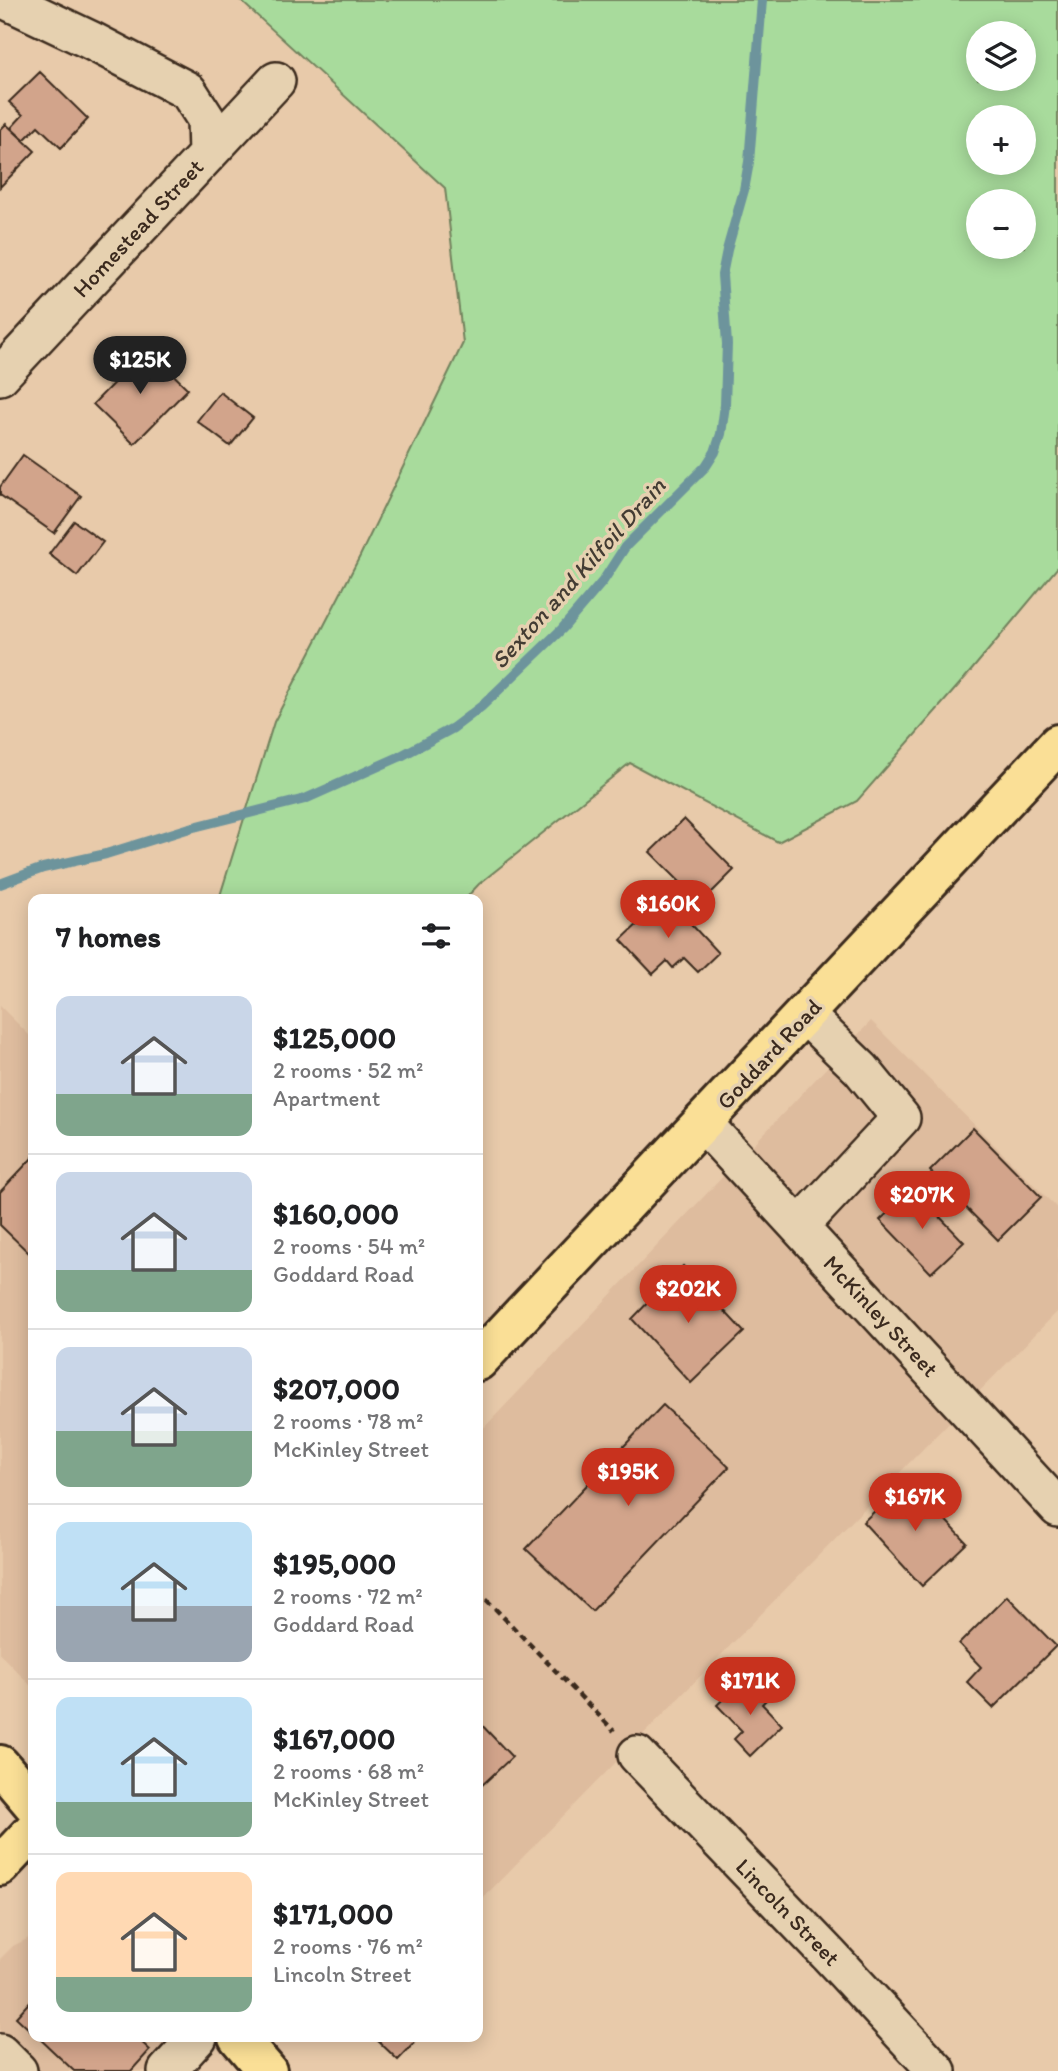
<!DOCTYPE html>
<html lang="en">
<head>
<meta charset="utf-8">
<style>
	body { margin:0; font-family:Itim,sans-serif; background:#f6f6f6; color:#202124; height:100vh; display:flex; flex-direction:column; font-size:26px; white-space:nowrap }
	* { box-sizing:border-box; margin:0 }
	p { font-size:23px; color:#757577 }
	.icon { flex:none; width:38px; height:38px; fill:none; stroke:currentColor; stroke-width:2; stroke-linecap:round; stroke-linejoin:round }
	.map { position:relative; flex:1; overflow:hidden }
	.drawer { position:absolute; left:28px; top:894px; width:455px; height:1148px; display:flex; flex-direction:column; background:#fff; border-radius:14px; box-shadow:0 4px 18px #0003 }
	.drawer>* { flex:none }
	.tools { position:absolute; left:966px; top:21px; display:grid; gap:14px }
	.tools a { display:grid; place-items:center; width:70px; height:70px; border-radius:50%; background:#fff; box-shadow:0 4px 18px #0003; font-size:35px }
	.price { position:absolute; translate:-50% -60px; padding:0 16px; border-radius:24px; background:#c8321e; color:#fff; font-size:23px; line-height:46px; filter:drop-shadow(0 2px 4px #0008) }
	.price::after { content:''; position:absolute; left:50%; top:42px; width:21px; height:16px; margin-left:-10px; background:inherit; clip-path:polygon(0 0,100% 0,50% 100%) }
	.price.on { background:#222; color:#fff }
	ul { padding:0; list-style:none }
	li { display:flex; align-items:center; gap:21px; height:175px; padding:0 28px }
	li+li { border-top:2px solid #e0e0e0 }
	li span { display:grid; place-items:center; flex:none; width:196px; height:140px; border-radius:14px; color:#555 }
	li>.icon { margin-inline-start:auto }
	span .icon { width:84px; height:84px; fill:#fffc; stroke-width:1 }
	li b { font-size:30px }
	h2 { display:flex; justify-content:space-between; align-items:center; height:84px; padding:0 28px; font-size:30px }
	.map>svg:first-child { display:block }
	.built { fill:#debc9e }
	.green { fill:#a8db9c; stroke:#72825d; stroke-width:2; fill-rule:evenodd }
	.lines { fill:none; stroke-linecap:round; stroke-linejoin:round }
	.stream { stroke:#6d949c; stroke-width:10 }
	.building { fill:#d2a48b; stroke:#3b2a1e; stroke-width:2 }
	.minor-casing { stroke:#3b2a1e; stroke-width:42 }
	.major-casing { stroke:#3b2a1e; stroke-width:44 }
	.path { stroke:#3b2a1e; stroke-width:4.5; stroke-dasharray:7 5; stroke-linecap:butt }
	.minor { stroke:#e6d1b0; stroke-width:37 }
	.major { stroke:#fadf96; stroke-width:38 }
	.labels { text-anchor:middle; dominant-baseline:central; stroke-width:7; stroke-linejoin:round; paint-order:stroke }
	.street-label { font-size:23px; fill:#3b2a1e; stroke:#e6d1b0 }
	.water-label { font-size:24px; font-style:italic; fill:#433c33; stroke:#e6d1b0 }
</style>
</head>
<body>
<div class="map">
<svg width="1058" height="2071" viewBox="0 0 1058 2071">
	<rect width="100%" height="100%" fill="#e8caaa"/>
	<filter id="ink" filterUnits="userSpaceOnUse"><feTurbulence type="fractalNoise" baseFrequency=".0143" numOctaves="2"/><feDisplacementMap in="SourceGraphic" scale="14" xChannelSelector="R" yChannelSelector="G"/><feConvolveMatrix kernelMatrix="1 2 1 2 8 2 1 2 1" color-interpolation-filters="sRGB"/></filter>
	<g filter="url(#ink)">
		<path class="built" d="M0,1006L33,1039V1688L0,1654Z
			M871,1021L1058,1209V1311L478,1903V1434Z
			M33,1936V2037H160L192,2071H0V1959L13,1946Z"/>
		<path class="green" d="M240,0H1058V567L970,672L857,801L778,842L630,763L479,884L465,899H219L274,722L360,556L463,343L445,188ZM978,33H1024V79H978ZM978,117H1024V163H978ZM978,201H1024V247H978Z"/>
		<g class="lines">
			<path class="stream" d="M0,884L43,868L106,854L190,828L305,799L399,757L453,728L482,706L562,629L603,581L625,547L706,466L715,452L721,434L725,405L727,344L722,275L727,250L744,190L749,162L762,0"/>
		</g>
		<path class="building" d="M40,72L88,119L61,148L38,126L24,140L11,128L23,115L9,102Z
			M6,124L35,151L0,187V130Z
			M147,349L188,389L134,444L93,404Z
			M220,392L253,418L230,446L197,421Z
			M23,455L81,496L54,533L0,495V487Z
			M74,521L103,542L77,576L49,554Z
			M684,819L734,870L701,903L650,852Z
			M666,897L718,953L698,972L684,958L673,968L667,961L653,974L621,940Z
			M973,1128L1041,1197L998,1240L930,1171Z
			M33,1157V1257L0,1225V1192Z
			M913,1189L964,1242L931,1273L880,1220Z
			M683,1266L744,1332L691,1383L632,1319Z
			M663,1405L729,1467L592,1611L526,1549Z
			M908,1480L967,1543L922,1586L863,1522Z
			M1007,1596L1056,1646L993,1708L967,1682L981,1667L959,1644Z
			M740,1683L746,1690L752,1684L767,1699L762,1704L782,1725L750,1756L734,1739L742,1731L717,1705Z
			M478,1721L512,1757L478,1789Z
			M33,1998V2033L16,2017Z
			M38,2037H136L150,2050L131,2071H74Z
			M374,2037H420L398,2060Z"/>
		<g class="lines">
			<g class="minor-casing">
				<path id="minor" d="M6,0L90,40L188,91L206,119L207,155
					M0,376L276,81
					M703,1123L1058,1508
					M799,1227L901,1118L861,1069L805,1015
					M637,1755L829,1955L937,2071
					M0,2053L18,2071
					M167,2071L198,2037"/>
			</g>
			<g class="major-casing">
				<path id="major" d="M478,1361L1058,744
					M0,1765L33,1804
					M0,1866L33,1831
					M238,2037L267,2071"/>
			</g>
			<path class="path" d="M478,1591L614,1731"/>
			<use href="#minor" class="minor"/>
			<use href="#major" class="major"/>
		</g>
	</g>
	<g class="labels">
		<g class="street-label">
			<text transform="translate(138 228) rotate(-47)">Homestead Street</text>
			<text transform="translate(769 1054) rotate(-47)">Goddard Road</text>
			<text transform="translate(881 1316) rotate(47)">McKinley Street</text>
			<text transform="translate(788 1912) rotate(46)">Lincoln Street</text>
		</g>
		<g class="water-label">
			<text transform="translate(578 573) rotate(-48)">Sexton and Kilfoil Drain</text>
		</g>
	</g>
</svg>
<div class="tools">
<a><svg class="icon" aria-label="layers" viewBox="0 0 24 24"><path d="M12 4l9 5-9 5-9-5zM3 14l9 5 9-5"/></svg></a>
<a>+</a>
<a>−</a>
</div>
<b class="price on" style="left:140px;top:396px">$125K</b>
<b class="price" style="left:668px;top:940px">$160K</b>
<b class="price" style="left:922px;top:1231px">$207K</b>
<b class="price" style="left:688px;top:1325px">$202K</b>
<b class="price" style="left:628px;top:1508px">$195K</b>
<b class="price" style="left:915px;top:1533px">$167K</b>
<b class="price" style="left:750px;top:1717px">$171K</b>
<section class="drawer">
<h2>7 homes<svg class="icon" aria-label="filters" viewBox="0 0 24 24"><path d="M4 7h16M4 17h16"/><circle cx="9" cy="7" r="2"/><circle cx="15" cy="17" r="2"/></svg></h2>
<ul>
<li><span style="background:linear-gradient(#c9d6e8 70%,#7fa58c 0)"><svg class="icon" aria-label="home" viewBox="0 0 24 24"><path d="M3 11l9-7 9 7M6 9v11h12V9"/></svg></span><div><b>$125,000</b><p>2 rooms · 52 m²</p><p>Apartment</p></div></li>
<li><span style="background:linear-gradient(#c9d6e8 70%,#7fa58c 0)"><svg class="icon" aria-label="home" viewBox="0 0 24 24"><path d="M3 11l9-7 9 7M6 9v11h12V9"/></svg></span><div><b>$160,000</b><p>2 rooms · 54 m²</p><p>Goddard Road</p></div></li>
<li><span style="background:linear-gradient(#c9d6e8 60%,#7fa58c 0)"><svg class="icon" aria-label="home" viewBox="0 0 24 24"><path d="M3 11l9-7 9 7M6 9v11h12V9"/></svg></span><div><b>$207,000</b><p>2 rooms · 78 m²</p><p>McKinley Street</p></div></li>
<li><span style="background:linear-gradient(#bfe0f5 60%,#9aa5b1 0)"><svg class="icon" aria-label="home" viewBox="0 0 24 24"><path d="M3 11l9-7 9 7M6 9v11h12V9"/></svg></span><div><b>$195,000</b><p>2 rooms · 72 m²</p><p>Goddard Road</p></div></li>
<li><span style="background:linear-gradient(#bfe0f5 75%,#7fa58c 0)"><svg class="icon" aria-label="home" viewBox="0 0 24 24"><path d="M3 11l9-7 9 7M6 9v11h12V9"/></svg></span><div><b>$167,000</b><p>2 rooms · 68 m²</p><p>McKinley Street</p></div></li>
<li><span style="background:linear-gradient(#ffd9b3 75%,#7fa58c 0)"><svg class="icon" aria-label="home" viewBox="0 0 24 24"><path d="M3 11l9-7 9 7M6 9v11h12V9"/></svg></span><div><b>$171,000</b><p>2 rooms · 76 m²</p><p>Lincoln Street</p></div></li>
</ul>
</section>
</div>
</body>
</html>
